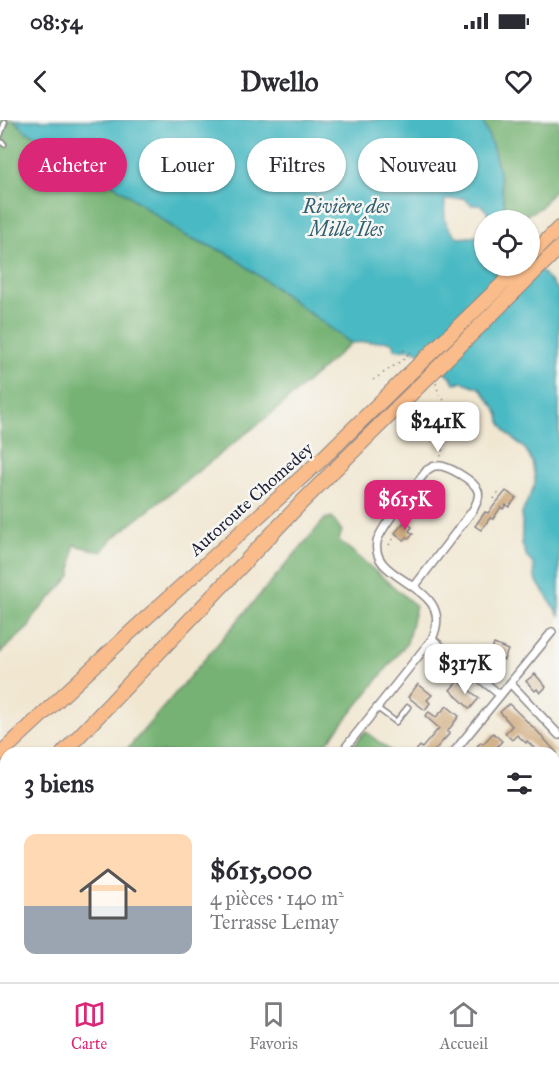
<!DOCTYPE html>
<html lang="fr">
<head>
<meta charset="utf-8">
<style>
	body { margin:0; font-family:"IM FELL Great Primer",serif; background:#f2f2f3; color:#2b2b33; height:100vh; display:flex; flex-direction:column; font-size:22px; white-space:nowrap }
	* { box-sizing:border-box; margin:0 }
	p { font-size:20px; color:#7c7c81 }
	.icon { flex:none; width:33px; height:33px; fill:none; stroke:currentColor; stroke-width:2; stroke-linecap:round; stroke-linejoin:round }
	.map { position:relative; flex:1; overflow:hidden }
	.panel { position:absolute; left:0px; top:627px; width:560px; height:236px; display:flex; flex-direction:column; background:#fff; border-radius:18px 18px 0 0; box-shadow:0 2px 4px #0004 }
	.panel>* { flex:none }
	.guide { position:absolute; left:18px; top:18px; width:524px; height:54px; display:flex; gap:12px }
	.buttons { position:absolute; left:474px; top:90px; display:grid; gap:12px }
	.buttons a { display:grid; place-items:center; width:66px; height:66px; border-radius:50%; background:#fff; box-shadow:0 2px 4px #0004; font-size:30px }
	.price { position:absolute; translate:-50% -51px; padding:0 14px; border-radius:12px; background:#fff; color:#222; font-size:20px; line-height:39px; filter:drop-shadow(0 2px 3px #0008) }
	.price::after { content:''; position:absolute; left:50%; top:36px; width:18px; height:14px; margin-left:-9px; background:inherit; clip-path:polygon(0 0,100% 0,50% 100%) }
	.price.on { background:#db2777; color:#fff }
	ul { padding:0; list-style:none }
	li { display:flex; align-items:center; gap:18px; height:150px; padding:0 24px }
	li+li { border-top:2px solid #e1e1e2 }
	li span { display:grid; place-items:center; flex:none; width:168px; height:120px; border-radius:12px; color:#555 }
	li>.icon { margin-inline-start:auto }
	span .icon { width:72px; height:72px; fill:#fffc; stroke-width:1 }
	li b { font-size:26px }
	h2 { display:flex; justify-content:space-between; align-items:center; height:72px; padding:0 24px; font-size:26px }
	.chip { padding:0 21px; border-radius:27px; background:#fff; box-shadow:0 2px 4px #0004; font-size:21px; line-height:54px }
	.chip.on { background:#db2777; color:#fff }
	.status { display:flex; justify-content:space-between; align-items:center; height:42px; padding:0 30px; background:#fff; direction:ltr }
	.status svg { height:16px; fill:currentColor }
	header { display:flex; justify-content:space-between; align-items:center; height:78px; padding:0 24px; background:#fff; font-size:27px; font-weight:700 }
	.dock { display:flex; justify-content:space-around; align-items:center; height:84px; border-top:2px solid #e1e1e2; background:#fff; font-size:16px; color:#7c7c81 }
	.dock a { display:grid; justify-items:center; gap:3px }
	.dock .on { color:#db2777 }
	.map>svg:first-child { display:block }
	.forest { fill:#76b273; stroke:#4c6a57; stroke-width:1.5 }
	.water { fill:#4ab9c3; stroke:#366e7f; stroke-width:1.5 }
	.building { fill:#c89c68 }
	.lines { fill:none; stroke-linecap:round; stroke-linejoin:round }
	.service-casing { stroke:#8a8486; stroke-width:7 }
	.minor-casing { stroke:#8a8486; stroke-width:10 }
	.motorway-casing { stroke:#8a8486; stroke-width:16 }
	.path { stroke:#8a8486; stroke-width:1.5; stroke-dasharray:1.5 4.5; stroke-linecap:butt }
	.service { stroke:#fff; stroke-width:4 }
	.minor { stroke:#fff; stroke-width:7 }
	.motorway { stroke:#f9bc8a; stroke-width:14 }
	.motorway-bridge-casing { stroke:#8a8486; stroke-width:16; stroke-linecap:butt }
	.motorway-bridge { stroke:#f9bc8a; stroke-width:14 }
	.labels { text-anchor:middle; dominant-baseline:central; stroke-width:5; stroke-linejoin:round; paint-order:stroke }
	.street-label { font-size:18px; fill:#22223b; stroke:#f6f6f2 }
	.water-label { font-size:20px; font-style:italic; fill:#325e71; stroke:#f6f6f2 }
</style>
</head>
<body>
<div class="status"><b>08:54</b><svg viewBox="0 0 49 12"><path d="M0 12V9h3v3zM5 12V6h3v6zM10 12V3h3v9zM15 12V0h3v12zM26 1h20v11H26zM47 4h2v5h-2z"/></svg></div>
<header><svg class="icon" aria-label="back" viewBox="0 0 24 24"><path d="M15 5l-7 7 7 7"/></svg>Dwello<svg class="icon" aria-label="heart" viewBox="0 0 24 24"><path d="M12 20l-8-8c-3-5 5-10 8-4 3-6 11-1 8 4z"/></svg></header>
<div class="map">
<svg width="559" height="862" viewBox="0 0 559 862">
	<rect width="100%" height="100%" fill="#f6f6f2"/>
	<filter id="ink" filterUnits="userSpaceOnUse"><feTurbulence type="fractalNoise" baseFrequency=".0167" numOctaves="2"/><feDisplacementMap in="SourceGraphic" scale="12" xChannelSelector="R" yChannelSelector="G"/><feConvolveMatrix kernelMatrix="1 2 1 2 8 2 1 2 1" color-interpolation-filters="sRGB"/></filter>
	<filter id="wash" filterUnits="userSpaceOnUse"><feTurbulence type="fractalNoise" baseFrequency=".008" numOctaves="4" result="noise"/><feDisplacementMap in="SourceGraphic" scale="24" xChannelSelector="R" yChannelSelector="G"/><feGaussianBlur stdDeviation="1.35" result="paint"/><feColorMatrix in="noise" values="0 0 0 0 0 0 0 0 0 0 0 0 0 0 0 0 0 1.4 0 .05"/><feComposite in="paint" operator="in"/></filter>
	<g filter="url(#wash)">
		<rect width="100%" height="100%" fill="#f1e7d1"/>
		<path class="forest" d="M0,0H14L27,12L54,22L75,41L92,49L184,115L229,134L351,223L276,290L112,419L102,432L74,425L71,456L35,495L29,507L0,533Z
			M482,0H559V64L540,88L516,100H506C502,66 497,32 482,0Z
			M332,397L342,411L339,420L416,486L407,523L319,633H124L325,399Z
			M365,611L393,633H348Z
			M6,779V856L97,857L100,862H0V780Z"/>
		<path class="water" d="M14,0H482C497,32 502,66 506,100H489L487,91L480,85H472L463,78L445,80C444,99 443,105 459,118L479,116L484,111V146H530V139L559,171V495L539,465L535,458L533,444L527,437L522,424V393L535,364V358L532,342L526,330L507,313L500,302L499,295L495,288L480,268L463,262L454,263L451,257C434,244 422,224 398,230L395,229L394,223L388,221L351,223L229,134L184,115L92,49L75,41L54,22L27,12Z"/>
		<g id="blocks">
			<path class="building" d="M506,371L516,378L509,387L506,385L503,389L501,387L493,399L490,398L481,410L475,406L485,392L488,393Z
				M405,401L412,407L409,411L413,414L409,419L407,417L404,420L395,413Z
				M494,524L508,530L504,540L500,538L499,541L496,540L495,542L488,539Z
				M535,554L546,567L540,573L537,569L535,571L526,561Z
				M458,561L479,578L470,589L450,570Z
				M418,564L432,575L427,580L430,583L425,590L408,577Z
				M509,584L537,611L557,633H539L527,621L526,623L517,615L512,620L505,613L512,606L500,592Z
				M447,586L459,596L447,612L450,613L432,633H414L420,626L422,628L439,608L425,596L429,592L436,597Z
				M493,613L502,621L495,629L493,627L488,633H478L474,630L481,622L483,624Z"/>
		</g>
	</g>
	<g filter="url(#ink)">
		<use href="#blocks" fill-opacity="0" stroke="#8a8486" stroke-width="1.5"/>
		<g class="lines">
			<g class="service-casing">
				<path id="service" d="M0,16L5,2
					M0,21L4,24
					M377,588L396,602L408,587"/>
			</g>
			<g class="minor-casing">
				<path id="minor" d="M432,519L500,575
					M510,563L559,615
					M341,633L432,519C458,464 369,463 377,422C380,407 416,365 427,350C431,348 432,346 436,346C446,344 475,361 478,371C480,378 476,384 473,390L414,467
					M453,633L552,512
					M554,664L559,670
					M554,772L559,767
					M162,862L164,856
					M268,862L272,856
					M342,862L348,856
					M460,862L466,856"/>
			</g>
			<g class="motorway-casing">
				<path id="motorway" d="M530,137L559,108
					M63,633L304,380L419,266
					M0,634L134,509L324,337L408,255
					M0,695L6,689"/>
			</g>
			<path class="path" d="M403,230L413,234
				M373,260L404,239L409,232
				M436,263L439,275L450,286L447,313L440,339
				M494,379L499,372L502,374
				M416,386L423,378
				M478,402L481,398
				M389,425L397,414
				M410,575L414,570"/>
			<use href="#service" class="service"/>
			<use href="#minor" class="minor"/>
			<use href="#motorway" class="motorway"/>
			<g class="motorway-bridge-casing">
				<path id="motorway-bridge" d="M408,255L521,146
					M419,266L559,128"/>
			</g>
			<use href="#motorway-bridge" class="motorway-bridge"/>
		</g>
	</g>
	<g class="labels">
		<g class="street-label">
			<text transform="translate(251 379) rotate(-42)">Autoroute Chomedey</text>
		</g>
		<g class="water-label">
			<text x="346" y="86">Rivière des<tspan x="346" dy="23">Mille Îles</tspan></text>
		</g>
	</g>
</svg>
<div class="buttons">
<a><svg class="icon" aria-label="locate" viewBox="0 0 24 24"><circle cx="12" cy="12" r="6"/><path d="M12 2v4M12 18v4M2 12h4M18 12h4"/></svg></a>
</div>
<b class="price" style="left:438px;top:333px">$241K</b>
<b class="price on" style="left:405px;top:411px">$615K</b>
<b class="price" style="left:465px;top:575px">$317K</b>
<div class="guide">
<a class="chip on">Acheter</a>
<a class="chip">Louer</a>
<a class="chip">Filtres</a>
<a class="chip">Nouveau</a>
</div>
<section class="panel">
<h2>3 biens<svg class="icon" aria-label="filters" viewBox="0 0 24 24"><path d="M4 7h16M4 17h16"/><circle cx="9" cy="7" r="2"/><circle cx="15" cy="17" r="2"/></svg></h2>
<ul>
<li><span style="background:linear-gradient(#ffd9b3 60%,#9aa5b1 0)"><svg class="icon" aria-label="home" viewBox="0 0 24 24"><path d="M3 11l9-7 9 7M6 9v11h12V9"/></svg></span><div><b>$615,000</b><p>4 pièces · 140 m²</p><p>Terrasse Lemay</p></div></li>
</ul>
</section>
</div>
<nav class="dock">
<a class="on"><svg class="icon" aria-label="map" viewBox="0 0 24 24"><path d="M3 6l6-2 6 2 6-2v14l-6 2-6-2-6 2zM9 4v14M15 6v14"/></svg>Carte</a>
<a><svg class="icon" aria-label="saved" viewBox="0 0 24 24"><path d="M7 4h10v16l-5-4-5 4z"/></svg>Favoris</a>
<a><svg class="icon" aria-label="home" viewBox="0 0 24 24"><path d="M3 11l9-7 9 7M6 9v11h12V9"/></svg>Accueil</a>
</nav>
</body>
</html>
